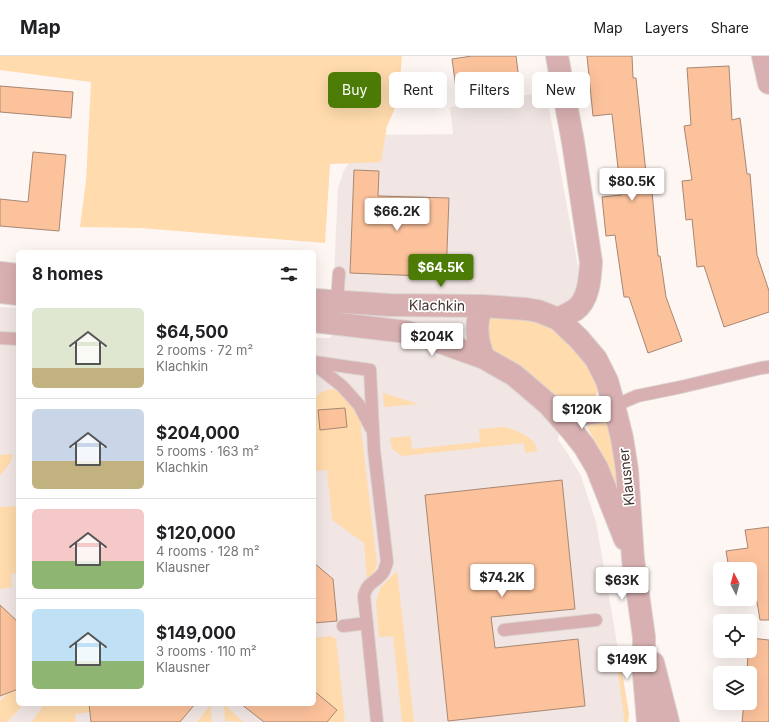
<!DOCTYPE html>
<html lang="en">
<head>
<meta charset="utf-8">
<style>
	body { margin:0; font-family:Inter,sans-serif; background:#f6f6f6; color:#202124; height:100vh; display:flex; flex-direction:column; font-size:15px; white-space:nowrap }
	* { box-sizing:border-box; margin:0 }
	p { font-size:13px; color:#757577 }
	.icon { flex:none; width:22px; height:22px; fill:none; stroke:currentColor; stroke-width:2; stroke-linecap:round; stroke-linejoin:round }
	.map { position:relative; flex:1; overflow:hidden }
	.drawer { position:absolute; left:16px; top:194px; width:300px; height:456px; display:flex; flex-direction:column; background:#fff; border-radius:6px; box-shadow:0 4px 16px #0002 }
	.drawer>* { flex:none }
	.hud { position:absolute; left:328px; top:16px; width:380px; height:36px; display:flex; gap:8px }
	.needle { width:26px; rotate:354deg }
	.controls { position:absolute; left:713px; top:506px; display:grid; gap:8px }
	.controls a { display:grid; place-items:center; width:44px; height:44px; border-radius:6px; background:#fff; box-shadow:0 4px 16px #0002; font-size:20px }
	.price { position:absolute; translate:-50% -34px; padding:0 9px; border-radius:4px; background:#fff; color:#222; font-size:13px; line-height:26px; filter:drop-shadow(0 1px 2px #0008) }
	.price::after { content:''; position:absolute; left:50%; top:24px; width:12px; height:9px; margin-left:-6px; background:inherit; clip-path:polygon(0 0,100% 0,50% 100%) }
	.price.selected { background:#4c7c05; color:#fff }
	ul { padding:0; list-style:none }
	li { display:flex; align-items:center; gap:12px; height:100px; padding:0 16px }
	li+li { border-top:1px solid #e0e0e0 }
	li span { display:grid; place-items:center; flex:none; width:112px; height:80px; border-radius:6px; color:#555 }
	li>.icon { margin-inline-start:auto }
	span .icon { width:48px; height:48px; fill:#fffc; stroke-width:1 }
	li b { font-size:17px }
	h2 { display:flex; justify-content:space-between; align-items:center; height:48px; padding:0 16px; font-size:17px }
	.pill { padding:0 14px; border-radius:6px; background:#fff; box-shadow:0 4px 16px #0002; font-size:14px; line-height:36px }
	.pill.selected { background:#4c7c05; color:#fff }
	header { display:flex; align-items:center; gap:24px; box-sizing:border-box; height:56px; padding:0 20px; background:#fff; border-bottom:1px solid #e0e0e0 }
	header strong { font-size:19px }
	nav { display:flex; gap:22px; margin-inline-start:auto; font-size:14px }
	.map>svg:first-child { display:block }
	.built { fill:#f1e6e3 }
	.green { fill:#ffdbad }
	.building { fill:#fcc29c; stroke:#a78772 }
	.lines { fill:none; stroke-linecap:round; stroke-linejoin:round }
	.service-casing { stroke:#dcd3d0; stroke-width:14 }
	.minor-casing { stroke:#dcd3d0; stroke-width:24 }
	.tertiary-casing { stroke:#dcd3d0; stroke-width:24 }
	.service { stroke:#d8b0b1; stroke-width:12 }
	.minor { stroke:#d8b0b1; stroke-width:22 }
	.tertiary { stroke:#d8b0b1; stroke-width:22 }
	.labels { text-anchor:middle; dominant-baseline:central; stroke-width:3.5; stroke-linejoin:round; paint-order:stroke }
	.street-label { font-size:14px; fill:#43322e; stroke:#fff }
</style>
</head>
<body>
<header>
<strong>Map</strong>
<nav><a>Map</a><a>Layers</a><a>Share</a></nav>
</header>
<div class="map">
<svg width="769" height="666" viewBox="0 0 769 666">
	<rect width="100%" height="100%" fill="#fef6f3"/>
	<path class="built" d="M546,36L579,216L558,384L565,393L581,420L596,466L622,616L629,658L628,666H0V251L18,252V648H314V282H331L338,132L344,114L363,86L375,79L453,78L450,51Z"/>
	<path class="green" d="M0,0H402L398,46L387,70L381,106L330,108L325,187L141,172L80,171L86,125L91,26L0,14Z
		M488,255L547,262L600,324L598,335L592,346L575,350L559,343L515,307L487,291Z
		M334,333C347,341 353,350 360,364L377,508L374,517L367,523L364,487L332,464L327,414L314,415V343C320,336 325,334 334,333Z
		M383,337L419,348L384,351Z
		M588,365H608L613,388L618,431H615L601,396L587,371Z
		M505,371C515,374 537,381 537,395L534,396L525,397L524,387L402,400L392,393L390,382L410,380L412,393L480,386L479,373Z
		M13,398L10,407L0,420V399Z
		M18,450V517L11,518L12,531L0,533V451Z
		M397,515L414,666H402L393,580L379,581L376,547L380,532Z
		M331,580L336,583L345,666H327L337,654L314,635V582Z
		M622,616L629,658L628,666H623L624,660L618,617Z
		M18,633V648H24L7,666H0V645L8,637Z
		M44,648H89L90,656L75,658L76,666H32Z
		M224,648L243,666L225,665Z
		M210,649L212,666H197Z"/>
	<path class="building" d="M472,0H516L519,24L456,32L452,3Z
		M587,0H632L633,22H636L648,136H652L658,200H660L666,241L682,285L648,297L629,241H624L615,179L606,180L602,141L621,139L612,58L593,60Z
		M729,10L732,64L740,62L747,118H750L757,199L769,235V256L724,271L704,210L697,211L692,163L686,164L682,125L692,124L684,70L691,69L687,12Z
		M0,30L73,36L71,62L0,56Z
		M33,96L66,99L59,175L0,170V143L28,146Z
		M354,114L379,115L378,140L449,142L446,221L350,217Z
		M345,352L347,371L320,374L318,354Z
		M562,424L575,553L491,561L495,592L578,583L585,650L448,665L425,439Z
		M769,471V564H760L754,528H750V513H729L726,495L748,492L745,474Z
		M314,507L333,523L337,565L314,567Z
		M0,549L18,566V633L0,640Z
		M750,582L769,584V666H742L744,647H750V617H747L748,595H750Z
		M314,635L337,654L327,666H264L241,648H314Z
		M89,648H195L180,666H91Z"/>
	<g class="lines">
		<g class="service-casing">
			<path id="service" d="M337,246L339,217
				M0,282L18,283
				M314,306L370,314L374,394L387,506C386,509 385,512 384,515C378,526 367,525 364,540L377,666
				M314,308L342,330L359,349L371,372
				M614,350L637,340L681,331L761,312L769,311
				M343,570L367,567
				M504,574L596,564"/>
		</g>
		<g class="minor-casing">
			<path id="minor" d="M557,0L573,86L591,206C590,222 589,244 575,254C570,257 564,260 558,263
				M763,0L769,27"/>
		</g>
		<g class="tertiary-casing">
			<path id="tertiary" d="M0,217L18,219
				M0,236L18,238
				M314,244L390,249L483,250L526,253L538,255L558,263L579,283L596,303L607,325L614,350L622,382L627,414L633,503L644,581V618L648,666
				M483,250C474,266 477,286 484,302
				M314,265L407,276L434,284L484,302L514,319L548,348L573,376L584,390L597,412L625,483
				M549,349C555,351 561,355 567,357C580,360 603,356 614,350
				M653,607L668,666"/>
		</g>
		<use href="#service" class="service"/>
		<use href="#minor" class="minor"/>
		<use href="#tertiary" class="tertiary"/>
	</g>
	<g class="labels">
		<g class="street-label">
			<text transform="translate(437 249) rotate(1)">Klachkin</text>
			<text transform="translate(626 421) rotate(-96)">Klausner</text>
		</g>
	</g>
</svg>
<div class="controls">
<a><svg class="needle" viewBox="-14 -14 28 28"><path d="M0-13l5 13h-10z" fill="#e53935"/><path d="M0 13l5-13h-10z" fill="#757577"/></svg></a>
<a><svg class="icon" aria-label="locate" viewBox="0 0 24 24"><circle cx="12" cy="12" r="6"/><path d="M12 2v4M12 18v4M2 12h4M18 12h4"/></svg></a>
<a><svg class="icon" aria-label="layers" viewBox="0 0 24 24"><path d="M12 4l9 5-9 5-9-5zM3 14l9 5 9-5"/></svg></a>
</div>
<b class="price" style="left:632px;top:146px">$80.5K</b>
<b class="price" style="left:397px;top:176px">$66.2K</b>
<b class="price selected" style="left:441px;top:232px">$64.5K</b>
<b class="price" style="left:432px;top:301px">$204K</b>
<b class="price" style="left:582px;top:374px">$120K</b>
<b class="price" style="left:502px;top:542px">$74.2K</b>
<b class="price" style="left:622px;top:545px">$63K</b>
<b class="price" style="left:627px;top:624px">$149K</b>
<div class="hud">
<a class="pill selected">Buy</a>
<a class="pill">Rent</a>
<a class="pill">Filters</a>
<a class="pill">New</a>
</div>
<section class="drawer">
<h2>8 homes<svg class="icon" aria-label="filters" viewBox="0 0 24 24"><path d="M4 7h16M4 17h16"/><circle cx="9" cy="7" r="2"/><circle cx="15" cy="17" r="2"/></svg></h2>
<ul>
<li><span style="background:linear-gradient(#dfe7d0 75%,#c2b280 0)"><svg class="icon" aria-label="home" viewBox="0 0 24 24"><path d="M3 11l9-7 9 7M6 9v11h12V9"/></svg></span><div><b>$64,500</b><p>2 rooms · 72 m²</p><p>Klachkin</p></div></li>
<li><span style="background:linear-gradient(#c9d6e8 65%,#c2b280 0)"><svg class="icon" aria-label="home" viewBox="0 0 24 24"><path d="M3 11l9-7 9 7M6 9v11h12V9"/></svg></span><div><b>$204,000</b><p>5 rooms · 163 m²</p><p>Klachkin</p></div></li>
<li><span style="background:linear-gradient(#f6c9c9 65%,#8fb573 0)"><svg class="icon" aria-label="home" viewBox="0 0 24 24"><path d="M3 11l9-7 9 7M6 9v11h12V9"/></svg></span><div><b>$120,000</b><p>4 rooms · 128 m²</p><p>Klausner</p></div></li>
<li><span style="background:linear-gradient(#bfe0f5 65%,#8fb573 0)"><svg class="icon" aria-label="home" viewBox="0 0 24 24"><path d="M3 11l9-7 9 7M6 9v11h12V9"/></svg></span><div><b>$149,000</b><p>3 rooms · 110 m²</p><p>Klausner</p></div></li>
</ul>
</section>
</div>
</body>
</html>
